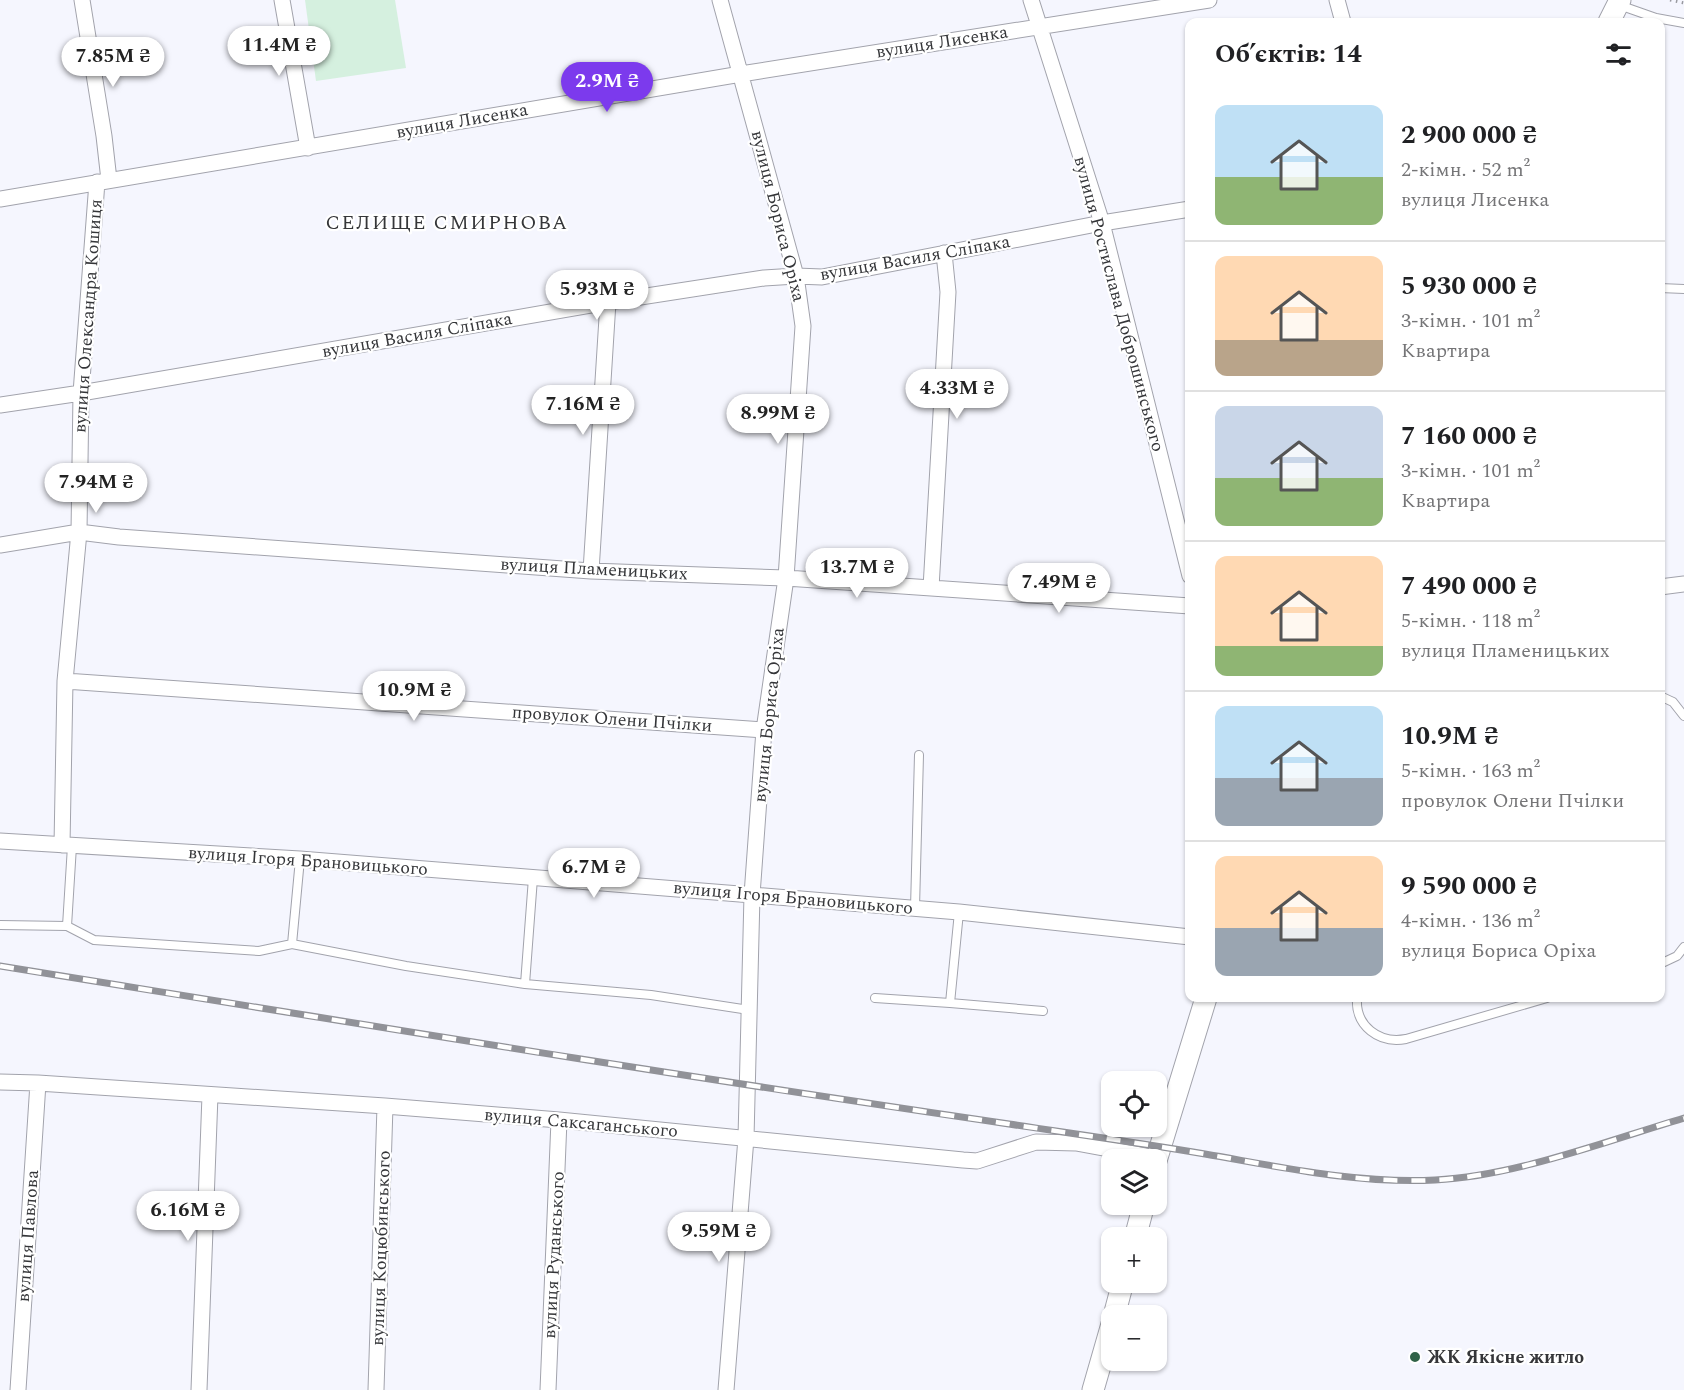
<!DOCTYPE html>
<html lang="uk">
<head>
<meta charset="utf-8">
<style>
	body { margin:0; font-family:Spectral,serif; background:#f2f2f2; color:#202124; height:100vh; display:flex; flex-direction:column; font-size:22px; white-space:nowrap }
	* { box-sizing:border-box; margin:0 }
	p { font-size:20px; color:#757577 }
	.icon { flex:none; width:33px; height:33px; fill:none; stroke:currentColor; stroke-width:2; stroke-linecap:round; stroke-linejoin:round }
	.map { position:relative; flex:1; overflow:hidden }
	.drawer { position:absolute; left:1185px; top:18px; width:480px; height:984px; display:flex; flex-direction:column; background:#fff; border-radius:12px; box-shadow:0 2px 4px #0004 }
	.drawer>* { flex:none }
	.controls { position:absolute; left:1101px; top:1071px; display:grid; gap:12px }
	.controls a { display:grid; place-items:center; width:66px; height:66px; border-radius:12px; background:#fff; box-shadow:0 2px 4px #0004; font-size:30px }
	.price { position:absolute; translate:-50% -51px; padding:0 14px; border-radius:21px; background:#fff; color:#222; font-size:20px; line-height:39px; filter:drop-shadow(0 2px 3px #0008) }
	.price::after { content:''; position:absolute; left:50%; top:36px; width:18px; height:14px; margin-left:-9px; background:inherit; clip-path:polygon(0 0,100% 0,50% 100%) }
	.price.current { background:#7c3aed; color:#fff }
	ul { padding:0; list-style:none }
	li { display:flex; align-items:center; gap:18px; height:150px; padding:0 30px }
	li+li { border-top:2px solid #e0e0e0 }
	li span { display:grid; place-items:center; flex:none; width:168px; height:120px; border-radius:12px; color:#555 }
	li>.icon { margin-inline-start:auto }
	span .icon { width:72px; height:72px; fill:#fffc; stroke-width:1 }
	li b { font-size:26px }
	h2 { display:flex; justify-content:space-between; align-items:center; height:72px; padding:0 30px; font-size:26px }
	.map>svg:first-child { display:block }
	.pitch { fill:#d5f0df }
	.lines { fill:none; stroke-linecap:round; stroke-linejoin:round }
	.lane-casing { stroke:#a2a3ac; stroke-width:10 }
	.street-casing { stroke:#a2a3ac; stroke-width:17 }
	.secondary-casing { stroke:#a2a3ac; stroke-width:23 }
	.path { stroke:#98999f; stroke-width:3; stroke-dasharray:1.5 4.5; stroke-linecap:butt }
	.lane { stroke:#fff; stroke-width:8 }
	.street { stroke:#fff; stroke-width:15 }
	.secondary { stroke:#fff; stroke-width:21 }
	.rail-casing { stroke:#919298; stroke-width:7 }
	.rail { stroke:#fff; stroke-width:4.5; stroke-dasharray:14; stroke-linecap:butt }
	.poi-dot { fill:#306247; stroke:#fff; stroke-width:2 }
	.labels { text-anchor:middle; dominant-baseline:central; stroke-width:4.5; stroke-linejoin:round; paint-order:stroke }
	.street-label { font-size:18px; fill:#353639; stroke:#fff }
	.poi-label { font-size:18px; font-weight:bold; fill:#353639; stroke:#fff; text-anchor:start }
	.neighbourhood-label { font-size:20px; letter-spacing:1.5px; fill:#353639; stroke:#fff }
</style>
</head>
<body>
<div class="map">
<svg width="1684" height="1390" viewBox="0 0 1684 1390">
	<rect width="100%" height="100%" fill="#f5f6fe"/>
	<path class="pitch" d="M305,0H395L406,68L316,81Z"/>
	<g class="lines">
		<g class="lane-casing">
			<path id="lane" d="M1619,5L1656,18L1684,23
				M1660,288L1684,289
				M1660,696L1673,702L1684,716
				M915,908L919,755
				M0,925L67,926L94,940L259,951L292,944L406,966L525,984L651,995L749,1010
				M67,926L72,846
				M292,944L300,859
				M1660,964L1677,956L1684,947
				M525,984L533,878
				M875,998L950,1003L1043,1011
				M1357,998C1355,1026 1379,1044 1406,1039L1547,998
				M950,1003L959,912"/>
		</g>
		<g class="street-casing">
			<path id="street" d="M82,0L104,136L109,180
				M282,0L308,148
				M720,0L796,276L803,326L786,578L764,730L752,895L746,1138L726,1390
				M1031,0L1102,223L1190,576
				M1337,0L1343,22
				M0,199L741,74L1209,0
				M0,405L81,393L608,302L764,278L796,276L822,277L1102,223L1190,209
				M0,545L79,532L119,537L591,571L786,578L1190,606
				M591,571L608,302
				M1660,587L1684,584
				M931,588L948,292L944,253
				M65,681L764,730
				M0,841L300,859L752,895L959,912L1190,937
				M62,845L65,681L79,532L81,393L97,182
				M0,1082L38,1083L385,1106L559,1120L963,1160L977,1161L1036,1142L1076,1143L1157,1158
				M18,1390L38,1083
				M199,1390L210,1095
				M376,1390L385,1106
				M548,1390L559,1120"/>
		</g>
		<g class="secondary-casing">
			<path id="secondary" d="M1609,22L1620,0
				M1156,1161L1206,998
				M1135,1238L1144,1204
				M1114,1316L1123,1282
				M1093,1390L1112,1324"/>
		</g>
		<path class="path" d="M1670,0L1684,3"/>
		<use href="#lane" class="lane"/>
		<use href="#street" class="street"/>
		<use href="#secondary" class="secondary"/>
		<g class="rail-casing">
			<path id="rail" d="M0,966C336,1020 672,1075 1009,1124C1075,1134 1140,1143 1205,1154C1281,1167 1357,1184 1435,1180C1516,1176 1606,1141 1684,1118"/>
		</g>
		<use href="#rail" class="rail"/>
	</g>
	<circle class="poi-dot" cx="1415" cy="1357" r="6"/>
	<g class="labels">
		<g class="street-label">
			<text transform="translate(942 42) rotate(-9)">вулиця Лисенка</text>
			<text transform="translate(462 121) rotate(-10)">вулиця Лисенка</text>
			<text transform="translate(778 216) rotate(76)">вулиця Бориса Оріха</text>
			<text transform="translate(915 258) rotate(-10)">вулиця Василя Сліпака</text>
			<text transform="translate(1119 304) rotate(75)">вулиця Ростислава Доброшинського</text>
			<text transform="translate(88 316) rotate(-86)">вулиця Олександра Кошиця</text>
			<text transform="translate(417 335) rotate(-10)">вулиця Василя Сліпака</text>
			<text transform="translate(594 569) rotate(3)">вулиця Пламеницьких</text>
			<text transform="translate(769 715) rotate(-84)">вулиця Бориса Оріха</text>
			<text transform="translate(612 719) rotate(4)">провулок Олени Пчілки</text>
			<text transform="translate(308 861) rotate(4)">вулиця Ігоря Брановицького</text>
			<text transform="translate(793 898) rotate(5)">вулиця Ігоря Брановицького</text>
			<text transform="translate(581 1123) rotate(5)">вулиця Саксаганського</text>
			<text transform="translate(28 1236) rotate(-86)">вулиця Павлова</text>
			<text transform="translate(381 1248) rotate(-88)">вулиця Коцюбинського</text>
			<text transform="translate(554 1255) rotate(-87)">вулиця Руданського</text>
		</g>
		<g class="poi-label">
			<text x="1427" y="1357">ЖК Якісне житло</text>
		</g>
		<g class="neighbourhood-label">
			<text x="447" y="223">СЕЛИЩЕ СМИРНОВА</text>
		</g>
	</g>
</svg>
<div class="controls">
<a><svg class="icon" aria-label="locate" viewBox="0 0 24 24"><circle cx="12" cy="12" r="6"/><path d="M12 2v4M12 18v4M2 12h4M18 12h4"/></svg></a>
<a><svg class="icon" aria-label="layers" viewBox="0 0 24 24"><path d="M12 4l9 5-9 5-9-5zM3 14l9 5 9-5"/></svg></a>
<a>+</a>
<a>−</a>
</div>
<b class="price" style="left:279px;top:77px">11.4M ₴</b>
<b class="price" style="left:113px;top:88px">7.85M ₴</b>
<b class="price current" style="left:607px;top:113px">2.9M ₴</b>
<b class="price" style="left:597px;top:321px">5.93M ₴</b>
<b class="price" style="left:957px;top:420px">4.33M ₴</b>
<b class="price" style="left:583px;top:436px">7.16M ₴</b>
<b class="price" style="left:778px;top:445px">8.99M ₴</b>
<b class="price" style="left:96px;top:514px">7.94M ₴</b>
<b class="price" style="left:857px;top:599px">13.7M ₴</b>
<b class="price" style="left:1059px;top:614px">7.49M ₴</b>
<b class="price" style="left:414px;top:722px">10.9M ₴</b>
<b class="price" style="left:594px;top:899px">6.7M ₴</b>
<b class="price" style="left:188px;top:1242px">6.16M ₴</b>
<b class="price" style="left:719px;top:1263px">9.59M ₴</b>
<section class="drawer">
<h2>Об’єктів: 14<svg class="icon" aria-label="filters" viewBox="0 0 24 24"><path d="M4 7h16M4 17h16"/><circle cx="9" cy="7" r="2"/><circle cx="15" cy="17" r="2"/></svg></h2>
<ul>
<li><span style="background:linear-gradient(#bfe0f5 60%,#8fb573 0)"><svg class="icon" aria-label="home" viewBox="0 0 24 24"><path d="M3 11l9-7 9 7M6 9v11h12V9"/></svg></span><div><b>2 900 000 ₴</b><p>2-кімн. · 52 m²</p><p>вулиця Лисенка</p></div></li>
<li><span style="background:linear-gradient(#ffd9b3 70%,#b9a48a 0)"><svg class="icon" aria-label="home" viewBox="0 0 24 24"><path d="M3 11l9-7 9 7M6 9v11h12V9"/></svg></span><div><b>5 930 000 ₴</b><p>3-кімн. · 101 m²</p><p>Квартира</p></div></li>
<li><span style="background:linear-gradient(#c9d6e8 60%,#8fb573 0)"><svg class="icon" aria-label="home" viewBox="0 0 24 24"><path d="M3 11l9-7 9 7M6 9v11h12V9"/></svg></span><div><b>7 160 000 ₴</b><p>3-кімн. · 101 m²</p><p>Квартира</p></div></li>
<li><span style="background:linear-gradient(#ffd9b3 75%,#8fb573 0)"><svg class="icon" aria-label="home" viewBox="0 0 24 24"><path d="M3 11l9-7 9 7M6 9v11h12V9"/></svg></span><div><b>7 490 000 ₴</b><p>5-кімн. · 118 m²</p><p>вулиця Пламеницьких</p></div></li>
<li><span style="background:linear-gradient(#bfe0f5 60%,#9aa5b1 0)"><svg class="icon" aria-label="home" viewBox="0 0 24 24"><path d="M3 11l9-7 9 7M6 9v11h12V9"/></svg></span><div><b>10.9M ₴</b><p>5-кімн. · 163 m²</p><p>провулок Олени Пчілки</p></div></li>
<li><span style="background:linear-gradient(#ffd9b3 60%,#9aa5b1 0)"><svg class="icon" aria-label="home" viewBox="0 0 24 24"><path d="M3 11l9-7 9 7M6 9v11h12V9"/></svg></span><div><b>9 590 000 ₴</b><p>4-кімн. · 136 m²</p><p>вулиця Бориса Оріха</p></div></li>
</ul>
</section>
</div>
</body>
</html>
